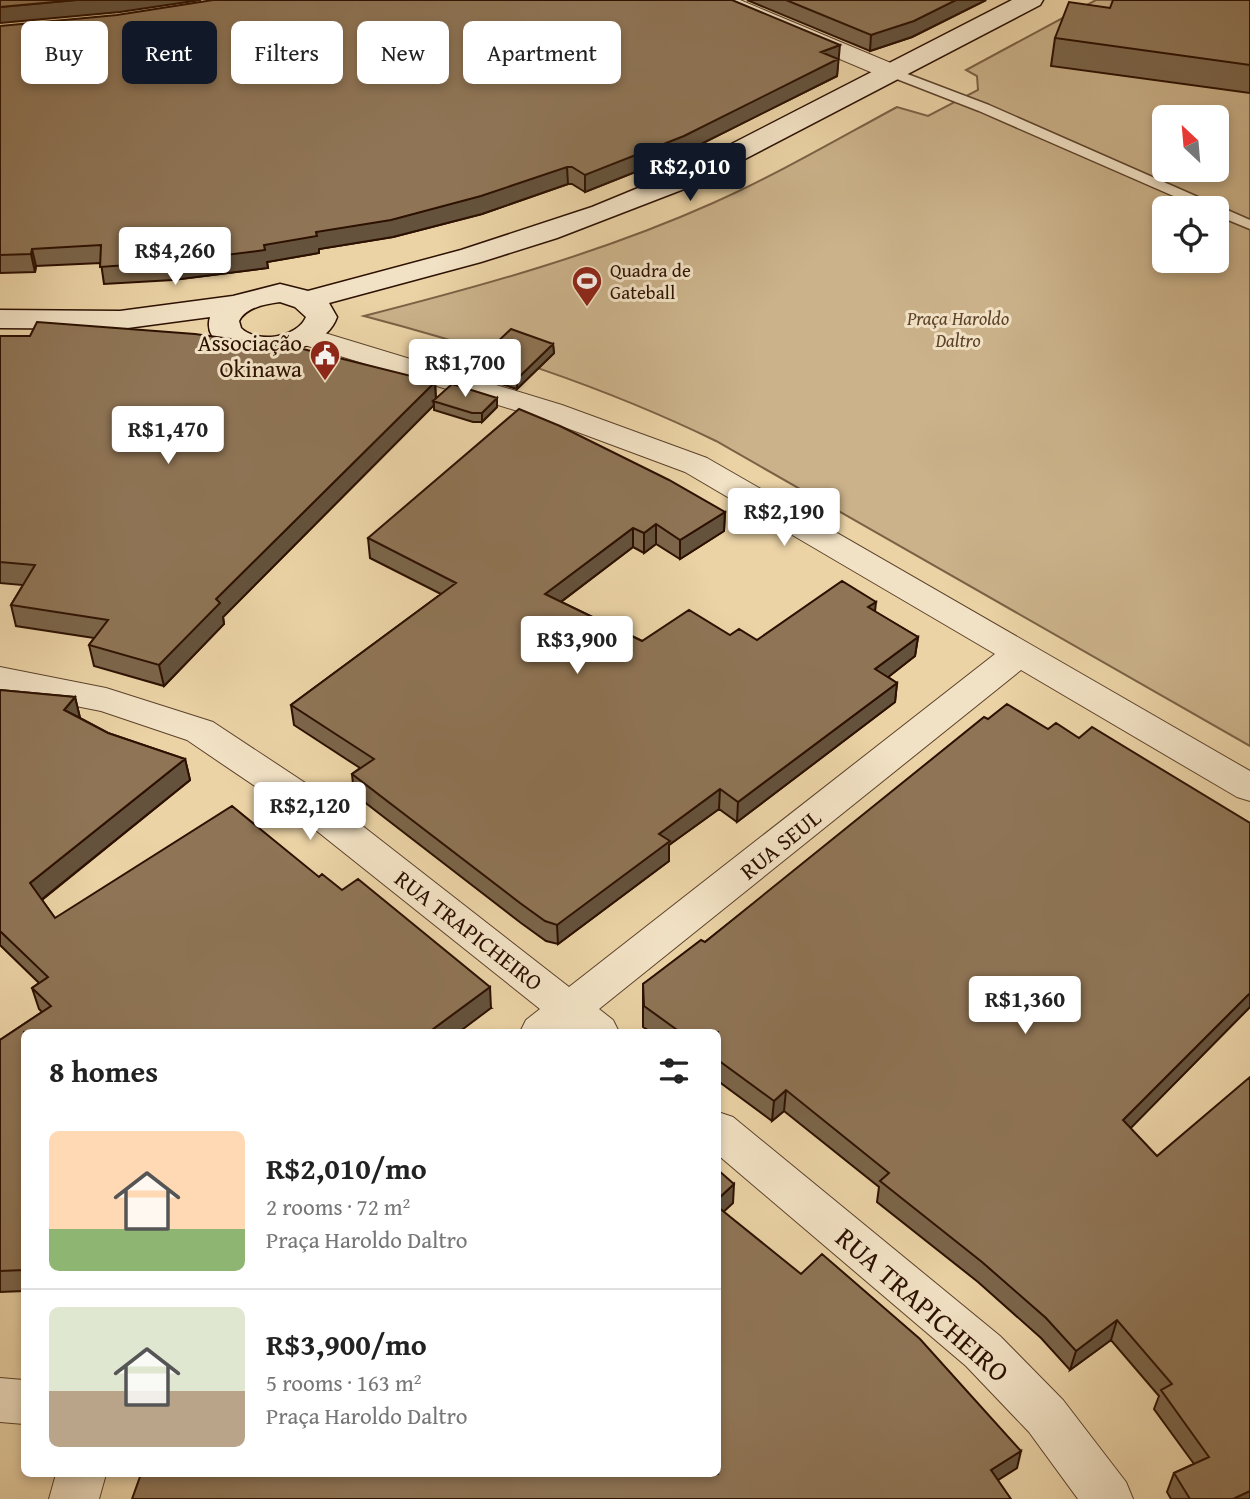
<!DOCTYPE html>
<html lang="en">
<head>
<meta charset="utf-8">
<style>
	body { margin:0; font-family:"Gentium Book Plus",serif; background:#f6f6f6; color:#222; height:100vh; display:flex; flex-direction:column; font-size:26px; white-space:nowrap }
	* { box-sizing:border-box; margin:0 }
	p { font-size:23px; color:#767676 }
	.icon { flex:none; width:38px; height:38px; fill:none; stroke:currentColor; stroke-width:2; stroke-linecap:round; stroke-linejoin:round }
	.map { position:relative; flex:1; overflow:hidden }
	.panel { position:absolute; left:21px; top:1029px; width:700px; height:448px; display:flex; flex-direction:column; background:#fff; border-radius:10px; box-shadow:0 4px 10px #0003 }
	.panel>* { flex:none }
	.hud { position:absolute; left:21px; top:21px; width:700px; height:63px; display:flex; gap:14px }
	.needle { width:46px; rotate:334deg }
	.buttons { position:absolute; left:1152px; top:105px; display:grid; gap:14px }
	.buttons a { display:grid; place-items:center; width:77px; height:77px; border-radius:10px; background:#fff; box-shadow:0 4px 10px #0003; font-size:35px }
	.price { position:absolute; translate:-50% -60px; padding:0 16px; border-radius:7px; background:#fff; color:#222; font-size:23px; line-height:46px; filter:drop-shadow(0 2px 4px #0008) }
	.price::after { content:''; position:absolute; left:50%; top:42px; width:21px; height:16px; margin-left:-10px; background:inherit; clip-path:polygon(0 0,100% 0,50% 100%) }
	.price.active { background:#111827; color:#fff }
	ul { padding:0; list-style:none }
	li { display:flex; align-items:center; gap:21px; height:175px; padding:0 28px }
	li+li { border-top:2px solid #e0e0e0 }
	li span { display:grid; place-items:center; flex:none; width:196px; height:140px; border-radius:10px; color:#555 }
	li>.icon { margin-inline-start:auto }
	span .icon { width:84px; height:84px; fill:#fffc; stroke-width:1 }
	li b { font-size:30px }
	h2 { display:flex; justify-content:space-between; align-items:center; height:84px; padding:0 28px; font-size:30px }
	.tag { padding:0 24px; border-radius:10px; background:#fff; box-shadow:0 4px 10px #0003; font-size:24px; line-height:63px }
	.tag.active { background:#111827; color:#fff }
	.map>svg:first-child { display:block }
	.green { fill:#cbb28a; stroke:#7c6145; stroke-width:2; fill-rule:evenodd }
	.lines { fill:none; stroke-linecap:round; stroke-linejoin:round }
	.lane-casing { stroke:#5c412a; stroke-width:3 }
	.street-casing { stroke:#5c412a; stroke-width:2 }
	.secondary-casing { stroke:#2c1000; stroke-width:3 }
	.lane { fill:#f2e2c5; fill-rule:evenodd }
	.street { fill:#f2e2c5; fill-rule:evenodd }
	.secondary { fill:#f2e2c5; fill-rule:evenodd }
	.wall { fill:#7b654a; stroke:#2c1000; stroke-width:2 }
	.shaded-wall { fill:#64523c; stroke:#2c1000; stroke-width:2 }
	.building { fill:#8f7556; stroke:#2c1000; stroke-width:2 }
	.labels { text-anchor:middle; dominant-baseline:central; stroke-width:6; stroke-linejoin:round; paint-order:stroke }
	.far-poi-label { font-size:19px; fill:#2c1000; stroke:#f2e2c5; text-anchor:start }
	.far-park-label { font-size:19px; font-style:italic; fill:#5c4129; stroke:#f2e2c5 }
	.poi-label { font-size:23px; fill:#2c1000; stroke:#f2e2c5; text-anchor:end }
	.street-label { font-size:23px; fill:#2c1000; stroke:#f2e2c5 }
	.near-street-label { font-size:28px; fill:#2c1000; stroke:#f2e2c5 }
</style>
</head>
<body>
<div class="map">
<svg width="1250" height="1499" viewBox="0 0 1250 1499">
	<rect width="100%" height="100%" fill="#ebd3a6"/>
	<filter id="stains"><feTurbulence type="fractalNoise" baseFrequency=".00286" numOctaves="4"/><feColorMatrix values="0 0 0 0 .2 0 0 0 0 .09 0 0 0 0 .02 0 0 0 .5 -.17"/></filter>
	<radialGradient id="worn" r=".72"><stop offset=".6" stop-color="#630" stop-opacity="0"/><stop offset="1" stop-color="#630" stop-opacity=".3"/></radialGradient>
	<path class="green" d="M1096,0H1250V746L716,441C603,386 485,348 364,316C482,286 601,253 713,203C776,175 836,140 897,107L928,116L978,90L977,76L966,70ZM1164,117H1216V170H1164ZM1164,208H1216V261H1164Z"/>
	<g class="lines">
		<g class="lane-casing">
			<path id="lane" d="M889,67L989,105L1250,220V229L1216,215V208H1201L979,111L884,74L883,71Z"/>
		</g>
		<g class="street-casing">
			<path id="street" d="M708,0H740L898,66L901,71L898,76L889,78L880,76L712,5Z
				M305,327L562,405L707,458L1250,771V801L1237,797L1021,670L599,1009L613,1020L619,1032H520L526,1020L540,1009L293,812L187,740L101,711L0,691V667L106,688L213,722L319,792L569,987L995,654L685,472L540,418L295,342L290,336L295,330Z
				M718,1112L733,1117L1000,1336L1063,1400L1126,1482L1133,1499H1078L1029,1432L966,1366L718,1155Z
				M0,1378L24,1380V1424L0,1422Z
				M56,1474H106L99,1499H49Z"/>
		</g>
		<g class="secondary-casing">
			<path id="secondary" d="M1012,0H1043L1040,5L697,184L557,238L481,262L329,303L337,317C320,367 196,366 210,317L120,329L0,328V310L120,311L233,296L280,284L308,291L461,250L592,207L677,172ZM280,302L295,307L306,317C297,338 257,344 241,328L239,321C246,307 266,304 280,302Z"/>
		</g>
		<use href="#lane" class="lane"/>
		<use href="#street" class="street"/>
		<use href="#secondary" class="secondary"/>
	</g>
	<path class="wall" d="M747,0H986L912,37L870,51Z
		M1250,0V93L1051,66L1055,38L1110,8Z
		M0,26L839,62H838L837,76L683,153L585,192L572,184H568L482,214L393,237L319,249V253L267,262L268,268L173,280L104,284L101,263L36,266L35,272L0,273Z
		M0,336L435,382L436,399L497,398V407L482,422H473L434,410V405L223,617L224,624L164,686L94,666L89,645L94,638L16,626L11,605L23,585L0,583Z
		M553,344L554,353L517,389L472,375V366Z
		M725,512L724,531L680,559L656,544L644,553L633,547L561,602L642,641L730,635L757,640L875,612L918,637L915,656L888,677L897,683L895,702L737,822L719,809L669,845V861L558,944L546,941L521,923L354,794L352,774L360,768L294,725L291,705L441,594L370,558L368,538Z
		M0,690L75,697L80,718L108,733L185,759L190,780L42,900L55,918L319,877L491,1008L24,1032V1291L0,1292V1040L42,1012L39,1009L32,988L39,983L0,945Z
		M988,719L1048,729L1079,738L1250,823V1007L1130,1128L1250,1499H1171L1167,1492L1174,1473L1194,1464L1154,1409L1159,1396L1111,1340L1070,1370L1041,1338L978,1282L877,1202L879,1187L784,1111L772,1121L718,1081V1032H651L643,1027V984L705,942Z"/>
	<path class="shaded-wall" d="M76,0H201L120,12L0,23V7Z
		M956,0H986L912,37L870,51L871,35Z
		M840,45L837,76L683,153L585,192V175L821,52Z
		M567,167L568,184L482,214L393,237L319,249V253L267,262L268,268L173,280L170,262L264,245Z
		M32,249L36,266L35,272L31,254Z
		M553,344L554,353L517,389V379Z
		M435,382L436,402L433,401L434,405L223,617L224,624L164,686L159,665L216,599Z
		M497,398V407L482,422V413Z
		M725,512L724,531L680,559V540Z
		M656,524V544L644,553V533Z
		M633,528V547L546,613L545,594Z
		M876,602L874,621L868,607Z
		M918,637L915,656L873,689L875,669Z
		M897,683L895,702L737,822L738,802Z
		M75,697L80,718L64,710Z
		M185,759L190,780L36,904L30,883Z
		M720,789L719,809L669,845V861L558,944L557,925L659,834Z
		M490,987L491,1008L459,1032H429Z
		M1250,993V1007L1118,1141L1123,1120Z
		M786,1090L784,1111L772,1121L774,1101Z
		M734,1184L733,1203L718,1217V1199Z
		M1117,1320L1111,1340L1070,1370L1076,1351Z
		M1021,1451L1017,1468L987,1487L991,1470Z
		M1250,1491V1499H1233Z"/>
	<path class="building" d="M0,0H76L0,7Z
		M213,0H732L840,45L821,52L838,59L684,136L585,175L572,167H567L481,196L391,220L316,232L317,236L264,245L265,250L170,262L100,267L101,245L32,249L31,254L0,255V26L117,15Z
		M786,0H956L914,21L871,35Z
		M1113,0H1250V65L1055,38L1069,2L1110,8Z
		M37,322L195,334L303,349L435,382L216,599L220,603L159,665L89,645L108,620L11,605L35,565L0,562V336H30Z
		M511,329L553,344L517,379L472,366Z
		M452,384L497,398L482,413H472L433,401Z
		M519,409L560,426L669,480L725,512L680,540L656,524L644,533L633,528L545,594L642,641L689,610L730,635L739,629L757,640L842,581L876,602L868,607L918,637L875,669L897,683L738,802L720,789L659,834L670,841L557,925L545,921L520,903L352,774L374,759L291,705L456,583L368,538Z
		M0,690L75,697L64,710L108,733L185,759L30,883L55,918L232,806L319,877L322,874L342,890L358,879L490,987L429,1032H24V1270L0,1271V1040L51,1006L32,988L48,977L0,931Z
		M1007,704L1048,729L1056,723L1079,738L1092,727L1250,823V993L1123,1120L1157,1156L1250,1077V1491L1233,1499H1190L1174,1473L1209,1457L1161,1390L1172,1384L1117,1320L1076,1351L1046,1318L982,1262L880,1181L889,1173L786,1090L774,1101L718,1060V1032H680L644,1006L643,984L701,940L705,942L984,717L988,719Z
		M718,1170L734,1184L718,1199Z
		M718,1207L801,1274L822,1254L920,1339L1021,1451L991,1470L1011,1499H132L141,1474H718Z"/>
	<defs>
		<g id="stadium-pin" transform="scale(1.575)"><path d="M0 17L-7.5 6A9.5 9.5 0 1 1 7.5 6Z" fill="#8f2418" stroke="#f2e2c5"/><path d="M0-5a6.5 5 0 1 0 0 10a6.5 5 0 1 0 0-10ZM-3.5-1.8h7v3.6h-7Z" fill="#fff"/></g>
		<g id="civic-pin" transform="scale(1.575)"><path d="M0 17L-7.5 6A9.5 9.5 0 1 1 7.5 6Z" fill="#8f2418" stroke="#f2e2c5"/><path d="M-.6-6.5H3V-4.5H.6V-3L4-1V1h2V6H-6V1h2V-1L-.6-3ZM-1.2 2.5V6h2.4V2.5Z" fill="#fff"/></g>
	</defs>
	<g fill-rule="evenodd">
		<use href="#stadium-pin" x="587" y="281"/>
		<use href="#civic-pin" x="325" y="355"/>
	</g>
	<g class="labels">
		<g class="far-poi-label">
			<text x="610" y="270">Quadra de<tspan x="610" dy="22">Gateball</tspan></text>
		</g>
		<g class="far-park-label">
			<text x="958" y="318">Praça Haroldo<tspan x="958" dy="22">Daltro</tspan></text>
		</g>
		<g class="poi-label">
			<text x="302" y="342">Associação<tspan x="302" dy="26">Okinawa</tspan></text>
		</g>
		<g class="street-label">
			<text transform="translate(780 844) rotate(-39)">RUA SEUL</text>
			<text transform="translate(469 930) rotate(38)">RUA TRAPICHEIRO</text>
		</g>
		<g class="near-street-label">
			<text transform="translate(923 1304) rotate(41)">RUA TRAPICHEIRO</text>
		</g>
	</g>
	<rect width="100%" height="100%" filter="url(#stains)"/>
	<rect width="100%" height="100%" fill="url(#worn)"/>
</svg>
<div class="buttons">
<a><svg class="needle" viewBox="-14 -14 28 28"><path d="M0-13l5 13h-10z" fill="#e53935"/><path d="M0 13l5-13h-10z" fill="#767676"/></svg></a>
<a><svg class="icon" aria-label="locate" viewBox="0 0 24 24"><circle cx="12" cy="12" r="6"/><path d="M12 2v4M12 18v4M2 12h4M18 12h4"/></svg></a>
</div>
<b class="price active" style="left:690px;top:203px">R$2,010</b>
<b class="price" style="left:175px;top:287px">R$4,260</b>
<b class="price" style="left:465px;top:399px">R$1,700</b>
<b class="price" style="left:168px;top:466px">R$1,470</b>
<b class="price" style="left:784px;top:548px">R$2,190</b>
<b class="price" style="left:577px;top:676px">R$3,900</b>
<b class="price" style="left:310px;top:842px">R$2,120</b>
<b class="price" style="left:1025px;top:1036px">R$1,360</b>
<div class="hud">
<a class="tag">Buy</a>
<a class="tag active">Rent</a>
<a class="tag">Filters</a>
<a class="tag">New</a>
<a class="tag">Apartment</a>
</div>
<section class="panel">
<h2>8 homes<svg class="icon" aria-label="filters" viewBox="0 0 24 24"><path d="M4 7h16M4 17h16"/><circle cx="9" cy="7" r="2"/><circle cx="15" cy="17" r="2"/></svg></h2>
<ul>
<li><span style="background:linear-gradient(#ffd9b3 70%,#8fb573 0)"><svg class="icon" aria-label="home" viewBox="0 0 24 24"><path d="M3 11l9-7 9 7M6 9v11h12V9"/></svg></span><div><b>R$2,010/mo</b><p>2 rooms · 72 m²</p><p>Praça Haroldo Daltro</p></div></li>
<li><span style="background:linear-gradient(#dfe7d0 60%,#b9a48a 0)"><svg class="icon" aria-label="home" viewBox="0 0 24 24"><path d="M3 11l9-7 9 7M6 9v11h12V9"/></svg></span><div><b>R$3,900/mo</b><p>5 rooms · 163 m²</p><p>Praça Haroldo Daltro</p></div></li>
</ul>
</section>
</div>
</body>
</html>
